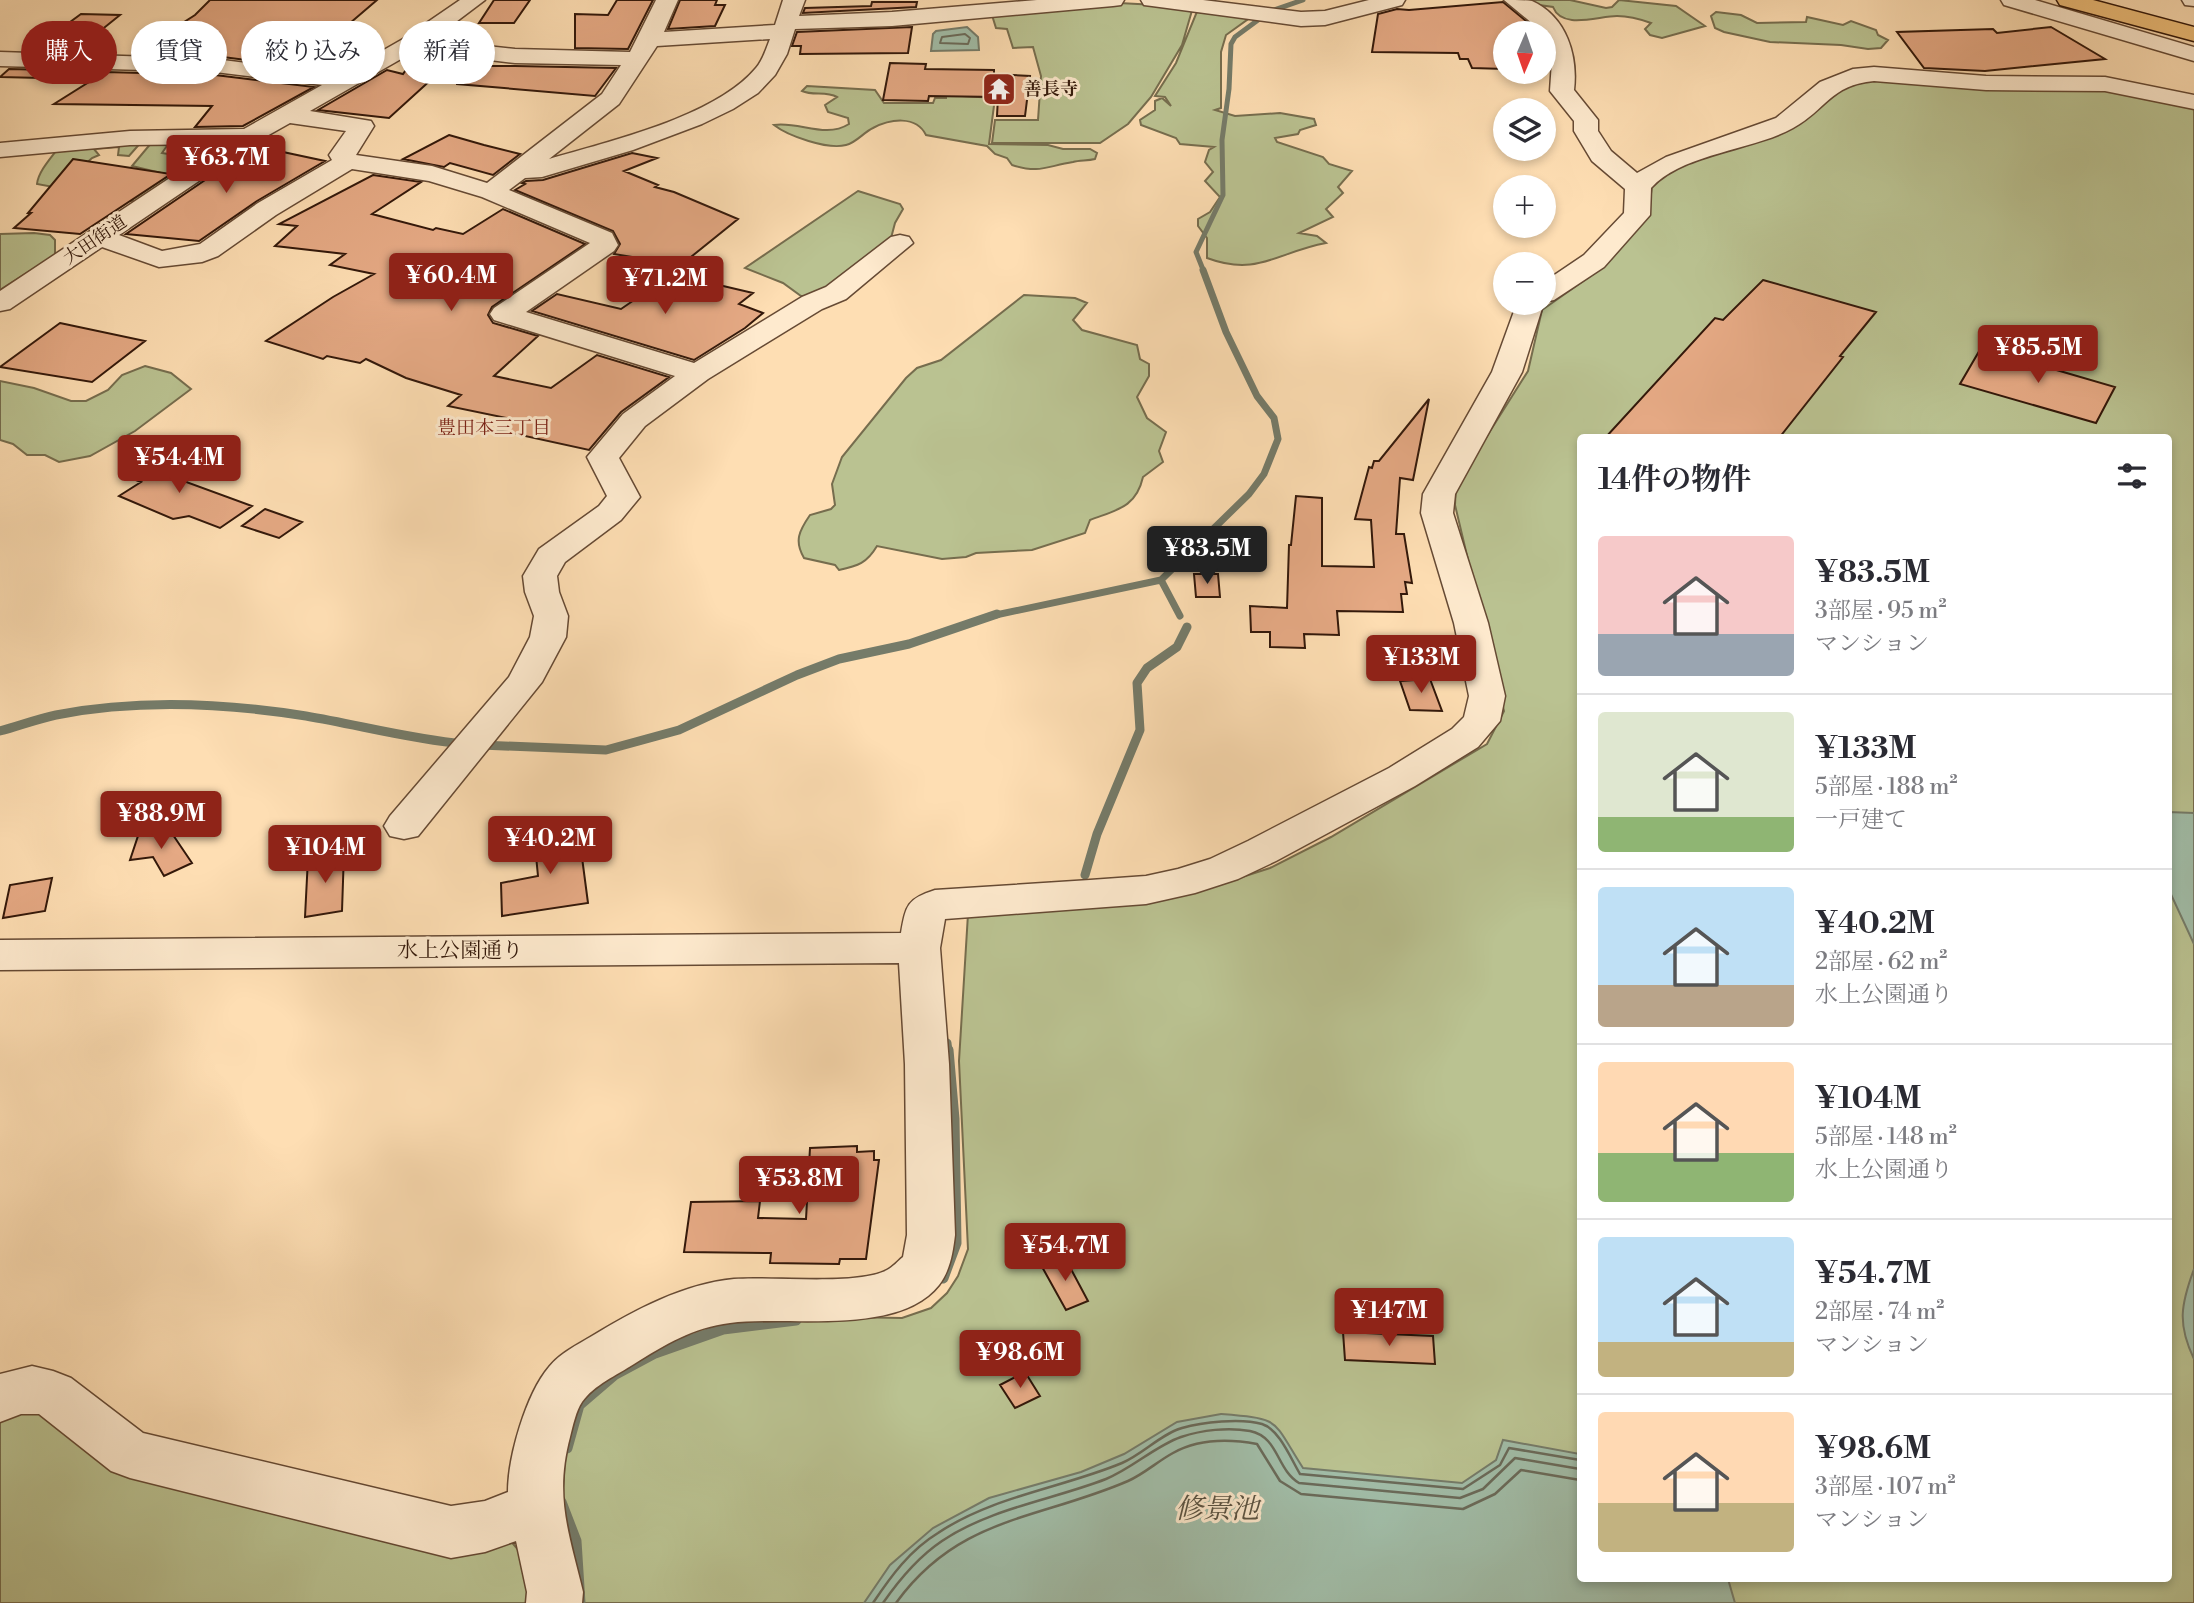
<!DOCTYPE html>
<html lang="ja">
<head>
<meta charset="utf-8">
<style>
	body { margin:0; font-family:"Libre Bodoni","Noto Serif JP",serif; background:#f7f7f7; color:#2b2b33; height:100vh; display:flex; flex-direction:column; font-size:26px; white-space:nowrap }
	* { box-sizing:border-box; margin:0 }
	p { font-size:23px; color:#7c7c81 }
	.icon { flex:none; width:38px; height:38px; fill:none; stroke:currentColor; stroke-width:2; stroke-linecap:round; stroke-linejoin:round }
	.map { position:relative; flex:1; overflow:hidden }
	.side { position:absolute; left:1577px; top:434px; width:595px; height:1148px; display:flex; flex-direction:column; background:#fff; border-radius:7px; box-shadow:0 4px 10px #0003 }
	.side>* { flex:none }
	.guide { position:absolute; left:21px; top:21px; width:665px; height:63px; display:flex; gap:14px }
	.needle { width:46px; rotate:182deg }
	.controls { position:absolute; left:1493px; top:21px; display:grid; gap:14px }
	.controls a { display:grid; place-items:center; width:63px; height:63px; border-radius:50%; background:#fff; box-shadow:0 4px 10px #0003; font-size:35px }
	.price { position:absolute; translate:-50% -60px; padding:0 16px; border-radius:7px; background:#8f2418; color:#fff; font-size:23px; line-height:46px; filter:drop-shadow(0 2px 4px #0008) }
	.price::after { content:''; position:absolute; left:50%; top:42px; width:21px; height:16px; margin-left:-10px; background:inherit; clip-path:polygon(0 0,100% 0,50% 100%) }
	.price.active { background:#222; color:#fff }
	ul { padding:0; list-style:none }
	li { display:flex; align-items:center; gap:21px; height:175px; padding:0 21px }
	li+li { border-top:2px solid #e1e1e2 }
	li span { display:grid; place-items:center; flex:none; width:196px; height:140px; border-radius:7px; color:#555 }
	li>.icon { margin-inline-start:auto }
	span .icon { width:84px; height:84px; fill:#fffc; stroke-width:1 }
	li b { font-size:30px }
	h2 { display:flex; justify-content:space-between; align-items:center; height:84px; padding:0 21px; font-size:30px }
	.pill { padding:0 24px; border-radius:32px; background:#fff; box-shadow:0 4px 10px #0003; font-size:24px; line-height:63px }
	.pill.active { background:#8f2418; color:#fff }
	.map>svg:first-child { display:block }
	.green { fill:#bac291; stroke:#766d4e; stroke-width:2; fill-rule:evenodd }
	.water { fill:#a1bda8; stroke:#757b69; stroke-width:2 }
	.lines { fill:none; stroke-linecap:round; stroke-linejoin:round }
	.shore-far1 { stroke:#6a6a59; stroke-width:2 }
	.shore { stroke:#6a6a59; stroke-width:2.5 }
	.stream-far3 { stroke:#757b69; stroke-width:5 }
	.stream-far2 { stroke:#757b69; stroke-width:7 }
	.stream-far1 { stroke:#757b69; stroke-width:9 }
	.stream { stroke:#757b69; stroke-width:11 }
	.building { fill:#e5a984; stroke:#33180a; stroke-width:2 }
	.minor-casing { stroke:#664a34; stroke-width:3 }
	.highway-casing { stroke:#33180a; stroke-width:3 }
	.minor { fill:#feeace; fill-rule:evenodd }
	.highway { fill:#efbf7a; fill-rule:evenodd }
	.labels { text-anchor:middle; dominant-baseline:central; stroke-width:6; stroke-linejoin:round; paint-order:stroke }
	.far-poi-label { font-size:18px; font-weight:bold; fill:#33180a; stroke:#feeace; text-anchor:start }
	.far-street-label { font-size:18px; fill:#33180a; stroke:#feeace }
	.far-neighbourhood-label { font-size:19px; fill:#7a1f14; stroke:#feeace }
	.street-label { font-size:21px; fill:#33180a; stroke:#feeace }
	.near-water-label { font-size:28px; font-style:italic; fill:#5a5241; stroke:#feeace }
</style>
</head>
<body>
<div class="map">
<svg width="2194" height="1603" viewBox="0 0 2194 1603">
	<rect width="100%" height="100%" fill="#fedeb3"/>
	<filter id="stains"><feTurbulence type="fractalNoise" baseFrequency=".00286" numOctaves="4"/><feColorMatrix values="0 0 0 0 .2 0 0 0 0 .09 0 0 0 0 .02 0 0 0 .5 -.17"/></filter>
	<radialGradient id="worn" r=".72"><stop offset=".6" stop-color="#630" stop-opacity="0"/><stop offset="1" stop-color="#630" stop-opacity=".3"/></radialGradient>
	<path class="green" d="M1529,0H1570L1606,8L1612,7L1619,0L1676,6L1705,26L1662,38L1650,35L1645,29L1651,23C1640,19 1628,16 1617,16C1598,16 1562,30 1553,7L1532,4Z
		M1119,3L1193,7L1182,45L1151,97L1128,124L1100,143H992L995,120H1038L1041,76L1033,47L1013,48L1007,29L996,28L991,12Z
		M1198,9L1251,17L1226,35L1221,52V108L1215,110L1235,116L1280,113L1314,119L1316,125L1300,130L1298,134L1275,138L1277,142L1323,157L1329,164L1352,171L1338,187L1343,193L1326,209L1333,217L1299,233L1317,236L1326,243C1277,252 1258,277 1207,258V238L1198,226V219L1210,212L1220,197L1205,181L1213,172L1205,162L1209,150L1214,147L1180,144L1176,138L1141,125L1140,120L1155,110V101L1162,98L1171,106L1165,97L1155,96L1176,63Z
		M1716,12L1741,15L1757,23L1806,22L1807,17L1843,25L1851,21L1876,30L1878,35L1888,40L1881,48L1868,49L1841,45L1770,42L1724,32L1715,28L1711,16Z
		M1868,80L2094,88L2194,105V1603H567L550,1489L575,1399L658,1342L721,1322L845,1317L902,1318L931,1308L947,1293L958,1276L968,1249L959,1061L968,914L1202,890L1270,868L1331,837L1487,744L1504,711L1455,505L1456,485L1528,371L1542,310L1599,270L1648,216L1652,186L1668,173L1842,87ZM1580,438H2168V1578H1580Z
		M807,86L875,90L884,103H933L935,98H946V95L995,98L989,144L1048,145L1063,149H1090L1097,153L1095,159C1087,161 1080,160 1073,162C1047,166 1040,174 1012,165L1007,158L995,154L987,146L926,135C916,115 890,119 873,128C864,132 856,143 846,145C828,150 788,136 774,125C799,121 825,139 849,124L848,118L828,112L825,105L837,97C826,91 813,96 802,91Z
		M143,140L129,156L118,155L119,147L94,149L99,155L92,158L82,167L161,173L132,166L152,142L169,143L162,153L193,158L197,161L142,201H129L37,184C38,173 49,160 56,151Z
		M858,191L900,204L903,209L895,223L890,242L837,286L813,296H801L783,283L745,268Z
		M34,233L50,235L55,240V255L0,290V234Z
		M1024,295L1075,298L1087,303L1073,320L1082,330L1137,345L1140,359L1149,364V376L1137,397L1147,418L1166,432L1159,451L1163,462L1143,477C1136,508 1116,510 1090,520L1085,533L1032,550L976,553L966,557L942,559L877,546C867,563 858,566 839,570L835,565L804,558C794,541 799,531 810,515L831,509L835,505L832,484L842,457L906,378L917,368L941,360Z
		M145,366L171,373L191,389L135,431L90,456L59,462L45,455H27L13,444L0,440V381L34,388L71,401H86L108,390L122,375Z
		M35,1404L509,1539L532,1566L530,1603H0V1411Z"/>
	<path class="water" d="M967,27L978,37L979,50L931,51L933,34L936,31Z
		M2168,812L2194,813V944L2168,888Z
		M2194,1269V1359C2177,1324 2181,1304 2194,1269Z
		M1221,1414C1282,1419 1271,1418 1303,1468L1462,1483L1496,1460L1503,1440L1580,1454V1578L1728,1579L1735,1603H864L890,1565L933,1528L989,1498L1081,1472L1124,1454L1177,1422Z"/>
	<g class="lines">
		<path class="shore-far1" d="M965,34L970,38L968,44L940,43L942,37Z"/>
		<path class="shore" d="M873,1603C891,1576 910,1550 938,1533C993,1496 1062,1488 1122,1463C1143,1454 1161,1434 1182,1428C1202,1422 1241,1418 1262,1424C1279,1429 1291,1459 1300,1474L1463,1489L1500,1465L1509,1448L1580,1460
			M883,1603C899,1580 918,1557 942,1541C991,1508 1052,1500 1106,1479C1133,1468 1155,1446 1181,1437C1202,1430 1228,1427 1250,1431C1279,1437 1276,1469 1299,1483L1460,1498L1483,1489L1515,1458L1580,1469
			M896,1603C959,1516 1038,1520 1128,1481C1144,1474 1158,1461 1173,1453C1198,1439 1230,1439 1257,1444L1280,1481L1301,1494L1463,1509L1495,1494L1521,1470L1580,1480"/>
		<path class="stream-far3" d="M1268,12L1303,0
			M1204,272L1196,252L1223,195L1222,140L1229,89L1231,44L1235,37L1258,20"/>
		<path class="stream-far2" d="M1161,580L1180,616
			M991,616L1161,580L1249,494L1264,474L1278,439L1274,418L1257,396L1226,332L1203,270"/>
		<path class="stream-far1" d="M0,731C19,726 37,719 56,715C138,699 224,703 306,716C359,725 410,739 464,744
			M481,745L606,750L679,730L797,675L839,659L909,644L997,614
			M1085,875L1097,834L1140,730L1137,683L1147,668L1177,647L1187,627
			M947,1043L948,1052"/>
		<path class="stream" d="M943,1278L956,1243L954,1119L948,1050
			M567,1448L579,1405L614,1375L655,1353L723,1329L796,1320
			M561,1502L576,1541L580,1603"/>
	</g>
	<path class="building" d="M210,0H377L308,59L350,66L339,72L215,56L134,54L195,15Z
		M494,0H530L514,23H479Z
		M617,0H653L628,49L575,48V14L608,15Z
		M680,0H717L715,5H725L715,26L668,29Z
		M872,2H917L916,7L803,13L805,8L871,6Z
		M1503,2L1532,26L1536,33H1505V69L1472,68L1468,59H1460L1458,53L1372,52L1378,14L1397,9L1409,10Z
		M81,14L120,15L74,52L32,50Z
		M912,27L908,53L800,54L801,46H792L797,32Z
		M2051,27L2105,59L1985,71L1924,68L1897,32L1993,29L1997,33Z
		M890,63L926,64L925,69L994,70V74L1030,76L1025,116H997L998,97L929,96L928,101L883,100Z
		M457,66H515L616,68L595,96L457,84Z
		M408,67H445L389,118L318,110L387,70L403,74Z
		M9,69L52,70L42,78L0,77Z
		M105,72L215,75L314,87L243,126L195,127L212,106L54,104Z
		M449,135L484,145L520,154L493,175L450,163L444,167L403,159Z
		M255,146L325,161L257,201L199,241L126,234Z
		M632,153L657,158L624,171L658,185L655,187L674,192L738,219L681,265L614,254L620,244L613,231L515,190L525,184L522,183L526,181L543,180Z
		M73,159L171,174L80,234L14,228L31,213H28Z
		M373,175L421,182L372,214L433,230L436,228L463,234L503,209L585,244L492,307L488,315L493,323L538,336L494,376L551,388L597,355L669,377L621,412L589,450L498,430L511,419L448,406L461,395L406,378L366,359L360,363L327,356L323,359L266,341L333,297L374,274L330,265L345,254L275,246L297,226L279,224Z
		M672,274L753,293L739,304L763,313L745,328L694,360L532,311L557,294L621,309Z
		M1763,280L1876,312L1840,356L1843,357L1779,438H1605L1715,318L1723,320Z
		M60,323L145,341L92,382L0,367Z
		M1981,348L2115,387L2096,423L1960,384Z
		M1429,399L1413,480L1400,478L1396,534H1404L1412,583L1405,582L1407,594H1401L1403,612L1337,611L1339,635L1304,634L1305,648L1270,647V632H1251L1250,606L1287,608L1289,545H1291L1296,496L1322,498V566L1374,567L1371,520L1355,519L1369,467L1372,468L1374,461H1379Z
		M148,457L188,472L178,479L252,506L220,528L189,516L173,519L119,496L141,482L120,474Z
		M265,509L302,522L279,538L242,526Z
		M1194,574H1218L1220,597H1196Z
		M1430,679L1442,711L1410,710L1400,681Z
		M578,827L588,903L502,916L501,883L538,876L534,835Z
		M169,829L192,863L164,876L153,857L130,860L139,833Z
		M344,852L342,911L305,917L308,858Z
		M52,878L45,911L3,918L10,885Z
		M857,1146V1152L874,1151V1160H879L866,1259H840L839,1264L770,1263L771,1253L684,1252L691,1202L760,1201L758,1218L806,1219L810,1148Z
		M1064,1256L1088,1301L1066,1310L1041,1265Z
		M1343,1332L1433,1336L1435,1364L1345,1360Z
		M1025,1372L1040,1396L1015,1408L1000,1385Z"/>
	<g class="lines">
		<g class="minor-casing">
			<path id="minor" d="M460,0H485L432,40L515,49L630,52L656,0H678L664,32L775,25L783,0H805L799,16L892,12L1037,0H1124L1121,5L1113,6L892,26L795,29L787,54L775,75L758,93L733,109L702,124L633,150L542,177L525,178L509,190L612,233L618,245L614,251L526,312L694,363L802,297L826,287L891,237L900,235L909,237L913,243L846,299L822,309L708,379L645,426L619,458L640,497L621,520L565,562L557,576L559,592L568,616L566,637L542,682L418,836L404,839L390,836L384,826L390,816L509,677L530,637L534,616L525,592L523,576L539,549L599,506L607,496L587,457L623,414L675,376L494,320L490,314L494,308L590,243L482,197L429,181L352,169L276,215L218,256L202,262L159,267L102,247L10,309L0,311V291L221,144L130,145L0,157V143L130,131L244,129L322,85L215,72L0,66V52L215,59L340,75L403,39ZM770,39C766,49 763,60 756,68C715,117 610,141 549,159L619,104L657,46ZM415,51L515,63L621,65L602,94L487,183L432,166L356,155L374,126L371,121L310,111ZM290,123L346,131L329,155L332,160L258,203L200,244L162,251L119,235L258,141Z
				M1141,0H1203L1301,12L1325,11L1369,0H1405L1402,5L1325,25L1301,26L1152,6L1144,5Z
				M1504,0C1513,0 1524,0 1532,1C1567,17 1578,56 1574,90L1598,120V131L1611,151L1637,173L1666,157L1776,118L1820,82L1853,69L1874,67L1986,76L2105,77L2194,95V109L2105,91L1986,90L1874,81C1830,85 1826,110 1793,128C1752,151 1683,153 1651,188L1650,215L1604,267L1554,300L1544,302L1522,372L1455,494L1453,513L1488,623L1505,696L1500,721L1478,747L1415,786L1276,861L1238,879L1195,893L1146,904L945,919L940,948L949,1064L955,1235C953,1252 950,1271 939,1285C898,1337 788,1315 730,1323C694,1327 664,1345 634,1364C617,1375 594,1385 582,1402C576,1411 573,1425 570,1437C554,1497 569,1533 583,1592L582,1603H526L527,1592L516,1541L485,1552L451,1558L130,1478L111,1471L39,1414H21L0,1422V1374L32,1366L53,1371L71,1378L143,1433L451,1506L485,1501L508,1492C508,1457 526,1394 549,1367C560,1353 577,1345 592,1336C635,1310 683,1284 734,1279C771,1276 858,1286 887,1270C893,1267 898,1261 903,1257L907,1235L905,1064L899,963L0,970V940L901,933C906,905 907,899 935,890L1090,880L1146,876L1178,869L1210,859L1248,841L1389,768L1452,729L1464,717L1469,696L1454,623L1421,513L1423,494L1492,372L1517,303H1544V282L1584,255L1624,213L1625,189L1592,161L1574,131V121L1550,91L1552,61L1544,33Z
				M2001,0H2035L2194,47V61L2004,5Z
				M2182,0H2194V6L2185,5Z"/>
		</g>
		<g class="highway-casing">
			<path id="highway" d="M2057,0H2093L2194,27V41L2060,5Z"/>
		</g>
		<use href="#minor" class="minor"/>
		<use href="#highway" class="highway"/>
	</g>
	<defs>
		<g id="temple-square" transform="scale(1.75)"><rect x="-9" y="-9" width="18" height="18" rx="4" fill="#8f2418" stroke="#feeace"/><path d="M0-6L5-2H3V0L6.5 2.5H4V6H1.5V3h-3V6H-4V2.5H-6.5L-3 0V-2H-5Z" fill="#fff"/></g>
	</defs>
	<g fill-rule="evenodd">
		<use href="#temple-square" x="999" y="89"/>
	</g>
	<g class="labels">
		<g class="far-poi-label">
			<text x="1024" y="89">善長寺</text>
		</g>
		<g class="far-street-label">
			<text transform="translate(95 240) rotate(-34)">大田街道</text>
		</g>
		<g class="far-neighbourhood-label">
			<text x="494" y="428">豊田本三丁目</text>
		</g>
		<g class="street-label">
			<text x="460" y="951">水上公園通り</text>
		</g>
		<g class="near-water-label">
			<text x="1217" y="1509">修景池</text>
		</g>
	</g>
	<rect width="100%" height="100%" filter="url(#stains)"/>
	<rect width="100%" height="100%" fill="url(#worn)"/>
</svg>
<div class="controls">
<a><svg class="needle" viewBox="-14 -14 28 28"><path d="M0-13l5 13h-10z" fill="#e53935"/><path d="M0 13l5-13h-10z" fill="#7c7c81"/></svg></a>
<a><svg class="icon" aria-label="layers" viewBox="0 0 24 24"><path d="M12 4l9 5-9 5-9-5zM3 14l9 5 9-5"/></svg></a>
<a>+</a>
<a>−</a>
</div>
<b class="price" style="left:226px;top:195px">¥63.7M</b>
<b class="price" style="left:451px;top:313px">¥60.4M</b>
<b class="price" style="left:665px;top:316px">¥71.2M</b>
<b class="price" style="left:2038px;top:385px">¥85.5M</b>
<b class="price" style="left:179px;top:495px">¥54.4M</b>
<b class="price active" style="left:1207px;top:586px">¥83.5M</b>
<b class="price" style="left:1421px;top:695px">¥133M</b>
<b class="price" style="left:161px;top:851px">¥88.9M</b>
<b class="price" style="left:550px;top:876px">¥40.2M</b>
<b class="price" style="left:325px;top:885px">¥104M</b>
<b class="price" style="left:799px;top:1216px">¥53.8M</b>
<b class="price" style="left:1065px;top:1283px">¥54.7M</b>
<b class="price" style="left:1389px;top:1348px">¥147M</b>
<b class="price" style="left:1020px;top:1390px">¥98.6M</b>
<div class="guide">
<a class="pill active">購入</a>
<a class="pill">賃貸</a>
<a class="pill">絞り込み</a>
<a class="pill">新着</a>
</div>
<section class="side">
<h2>14件の物件<svg class="icon" aria-label="filters" viewBox="0 0 24 24"><path d="M4 7h16M4 17h16"/><circle cx="9" cy="7" r="2"/><circle cx="15" cy="17" r="2"/></svg></h2>
<ul>
<li><span style="background:linear-gradient(#f6c9c9 70%,#9aa5b1 0)"><svg class="icon" aria-label="home" viewBox="0 0 24 24"><path d="M3 11l9-7 9 7M6 9v11h12V9"/></svg></span><div><b>¥83.5M</b><p>3部屋 · 95 m²</p><p>マンション</p></div></li>
<li><span style="background:linear-gradient(#dfe7d0 75%,#8fb573 0)"><svg class="icon" aria-label="home" viewBox="0 0 24 24"><path d="M3 11l9-7 9 7M6 9v11h12V9"/></svg></span><div><b>¥133M</b><p>5部屋 · 188 m²</p><p>一戸建て</p></div></li>
<li><span style="background:linear-gradient(#bfe0f5 70%,#b9a48a 0)"><svg class="icon" aria-label="home" viewBox="0 0 24 24"><path d="M3 11l9-7 9 7M6 9v11h12V9"/></svg></span><div><b>¥40.2M</b><p>2部屋 · 62 m²</p><p>水上公園通り</p></div></li>
<li><span style="background:linear-gradient(#ffd9b3 65%,#8fb573 0)"><svg class="icon" aria-label="home" viewBox="0 0 24 24"><path d="M3 11l9-7 9 7M6 9v11h12V9"/></svg></span><div><b>¥104M</b><p>5部屋 · 148 m²</p><p>水上公園通り</p></div></li>
<li><span style="background:linear-gradient(#bfe0f5 75%,#c2b280 0)"><svg class="icon" aria-label="home" viewBox="0 0 24 24"><path d="M3 11l9-7 9 7M6 9v11h12V9"/></svg></span><div><b>¥54.7M</b><p>2部屋 · 74 m²</p><p>マンション</p></div></li>
<li><span style="background:linear-gradient(#ffd9b3 65%,#c2b280 0)"><svg class="icon" aria-label="home" viewBox="0 0 24 24"><path d="M3 11l9-7 9 7M6 9v11h12V9"/></svg></span><div><b>¥98.6M</b><p>3部屋 · 107 m²</p><p>マンション</p></div></li>
</ul>
</section>
</div>
</body>
</html>
